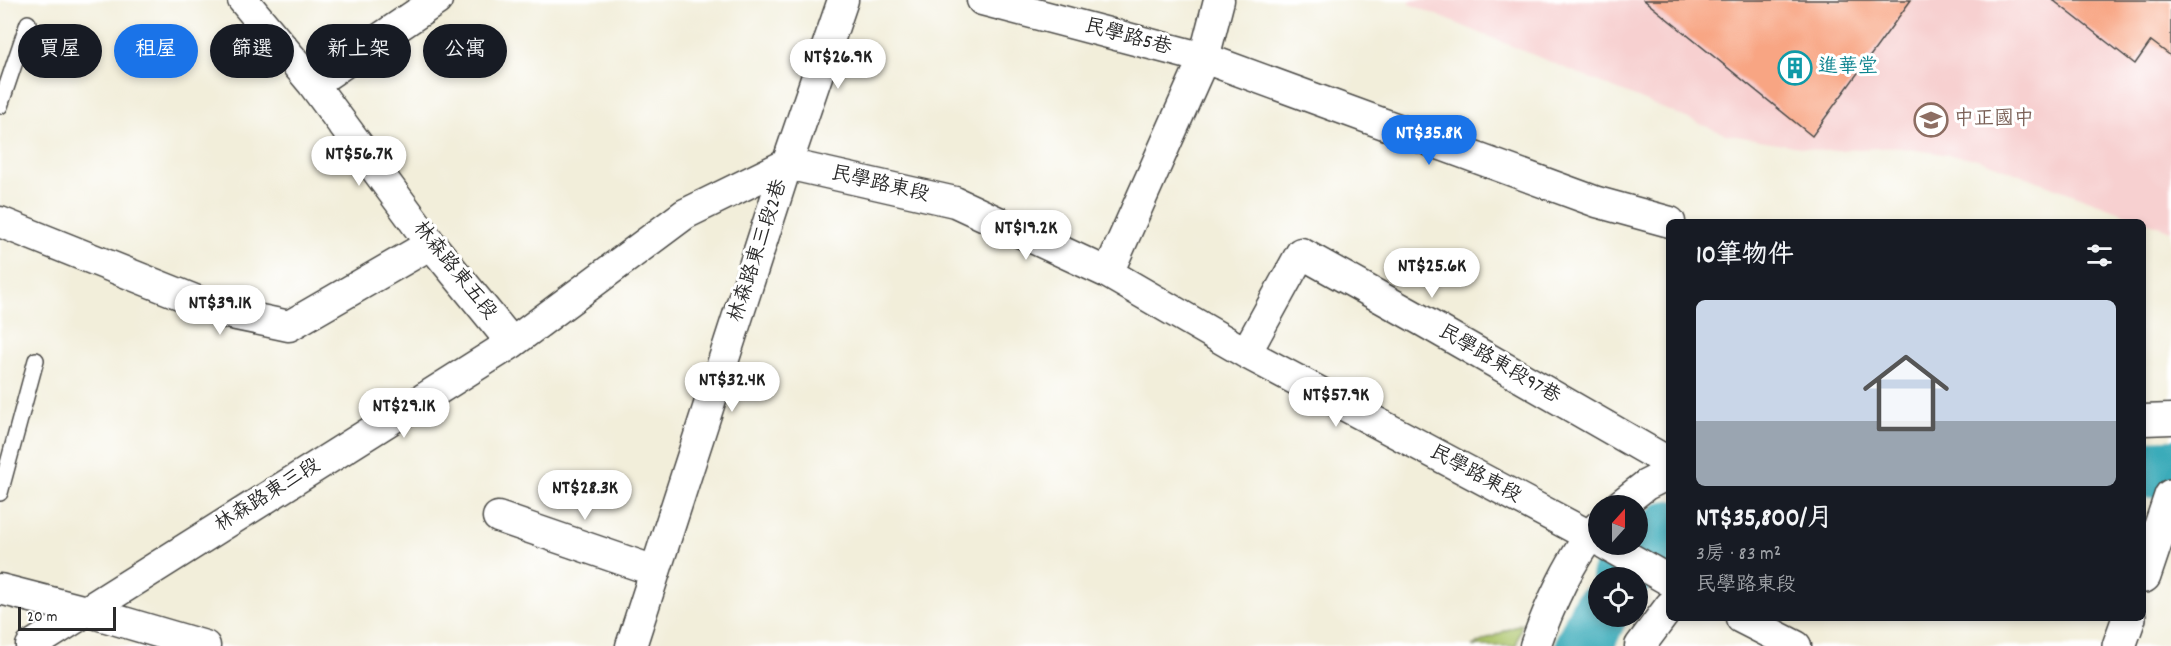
<!DOCTYPE html>
<html lang="zh-TW">
<head>
<meta charset="utf-8">
<style>
	body { margin:0; font-family:Dekko,"LXGW WenKai TC",sans-serif; background:#20242c; color:#f1f3f6; height:100vh; display:flex; flex-direction:column; font-size:22px; white-space:nowrap }
	* { box-sizing:border-box; margin:0 }
	p { font-size:20px; color:#9ea1a6 }
	.icon { flex:none; width:33px; height:33px; fill:none; stroke:currentColor; stroke-width:2; stroke-linecap:round; stroke-linejoin:round }
	.map { position:relative; flex:1; overflow:hidden }
	.sheet { position:absolute; left:1666px; top:219px; width:480px; height:402px; display:flex; flex-direction:column; background:#171b24; border-radius:9px; box-shadow:0 3px 9px #0003 }
	.sheet>* { flex:none }
	.banner { position:absolute; left:18px; top:24px; width:570px; height:54px; display:flex; gap:12px }
	.needle { width:39px; rotate:21deg }
	.buttons { position:absolute; left:1588px; top:495px; display:grid; gap:12px }
	.buttons a { display:grid; place-items:center; width:60px; height:60px; border-radius:50%; background:#171b24; box-shadow:0 3px 9px #0003; font-size:30px }
	.scale { position:absolute; left:18px; bottom:15px; width:98px; box-sizing:border-box; padding-left:6px; border:3px solid #2b2b2b; border-top:0; font-size:16px; line-height:21px; white-space:nowrap; color:#2b2b2b; -webkit-text-stroke:4px #fff; paint-order:stroke }
	.price { position:absolute; translate:-50% -51px; padding:0 14px; border-radius:21px; background:#fff; color:#222; font-size:20px; line-height:39px; filter:drop-shadow(0 2px 3px #0008) }
	.price::after { content:''; position:absolute; left:50%; top:36px; width:18px; height:14px; margin-left:-9px; background:inherit; clip-path:polygon(0 0,100% 0,50% 100%) }
	.price.on { background:#1a73e8; color:#fff }
	ul { padding:0; list-style:none }
	li { display:grid; align-content:center; gap:12px; height:318px; padding:0 30px }
	li span { display:grid; place-items:center; height:186px; border-radius:9px; color:#555 }
	li>.icon { margin-inline-start:auto }
	span .icon { width:108px; height:108px; fill:#fffc; stroke-width:1 }
	li b { font-size:26px }
	h2 { display:flex; justify-content:space-between; align-items:center; height:72px; padding:0 30px; font-size:26px }
	.pill { padding:0 21px; border-radius:27px; background:#171b24; box-shadow:0 3px 9px #0003; font-size:21px; line-height:54px }
	.pill.on { background:#1a73e8; color:#fff }
	.map>svg:first-child { display:block }
	.built { fill:#f7d0d0 }
	.green { fill:#acc56a; stroke:#6c784a; stroke-width:1.5 }
	.lines { fill:none; stroke-linecap:round; stroke-linejoin:round }
	.river { stroke:#3babb9; stroke-width:58 }
	.building { fill:#f8a583 }
	.service-casing { stroke:#494845; stroke-width:18 }
	.minor-casing { stroke:#494845; stroke-width:33 }
	.tertiary-casing { stroke:#494845; stroke-width:36 }
	.service { stroke:#fff; stroke-width:15 }
	.minor { stroke:#fff; stroke-width:30 }
	.tertiary { stroke:#fff; stroke-width:33 }
	.labels { text-anchor:middle; dominant-baseline:central; stroke-width:6; stroke-linejoin:round; paint-order:stroke }
	.street-label { font-size:20px; fill:#2b2b2b; stroke:#fff }
	.culture-label { font-size:20px; fill:#0d838f; stroke:#fff; text-anchor:start }
	.education-label { font-size:20px; fill:#785e54; stroke:#fff; text-anchor:start }
</style>
</head>
<body>
<div class="map">
<svg width="2171" height="646" viewBox="0 0 2171 646">
	<rect width="100%" height="100%" fill="#fff"/>
	<filter id="ink" filterUnits="userSpaceOnUse"><feTurbulence type="fractalNoise" baseFrequency=".0167" numOctaves="2"/><feDisplacementMap in="SourceGraphic" scale="12" xChannelSelector="R" yChannelSelector="G"/><feConvolveMatrix kernelMatrix="1 2 1 2 8 2 1 2 1" color-interpolation-filters="sRGB"/></filter>
	<filter id="wash" filterUnits="userSpaceOnUse"><feTurbulence type="fractalNoise" baseFrequency=".008" numOctaves="4" result="noise"/><feDisplacementMap in="SourceGraphic" scale="24" xChannelSelector="R" yChannelSelector="G"/><feGaussianBlur stdDeviation="1.35" result="paint"/><feColorMatrix in="noise" values="0 0 0 0 0 0 0 0 0 0 0 0 0 0 0 0 0 1.4 0 .05"/><feComposite in="paint" operator="in"/></filter>
	<g filter="url(#wash)">
		<rect width="100%" height="100%" fill="#f2eeda"/>
		<path class="built" d="M1410,0H2171V231L1978,159L1895,147L1823,151L1725,134L1410,4Z"/>
		<path class="green" d="M1522,623L1516,646H1472Z"/>
		<g class="lines">
			<path class="river" d="M2144,469L2171,468
				M1620,578L1670,529
				M1584,646L1599,613"/>
		</g>
		<g id="blocks">
			<path class="building" d="M1644,0H1911L1812,136Z
				M2053,0H2171V56L2151,41L2135,64Z"/>
		</g>
	</g>
	<g filter="url(#ink)">
		<use href="#blocks" fill-opacity="0" stroke="#494845" stroke-width="1.5"/>
		<g class="lines">
			<g class="service-casing">
				<path id="service" d="M0,106L28,23
					M0,493L36,360"/>
			</g>
			<g class="minor-casing">
				<path id="minor" d="M243,0L313,84L431,244L512,343
					M982,0L1204,58L1597,202L1670,222
					M313,84L437,0
					M0,222L227,313L289,326L431,244
					M1108,273L1246,353L1599,541
					M1246,353L1301,253L1421,320L1670,463
					M2144,420L2171,419
					M1619,506L1646,485L1670,473
					M498,517L655,571
					M1605,544L1670,581
					M0,589L86,611L205,646
					M1741,618L1796,646
					M31,646L512,343L685,214L787,164L955,202L1108,273L1204,58L1219,0
					M631,646L787,164L843,0
					M1535,646C1548,609 1572,554 1599,526
					M1640,646L1670,606"/>
			</g>
			<g class="tertiary-casing">
				<path id="tertiary" d="M2144,576L2171,496
					M2119,646L2129,618"/>
			</g>
			<use href="#service" class="service"/>
			<use href="#minor" class="minor"/>
			<use href="#tertiary" class="tertiary"/>
		</g>
	</g>
	<defs>
		<g id="building-ring" transform="scale(1.725)"><circle r="9.5" fill="#fff" stroke="#0f9aa8" stroke-width="1.5"/><path d="M-4-6H4V6H1V3H-1V6H-4ZM-2.5-4.3h1.7v1.8h-1.7ZM.8-4.3h1.7v1.8H.8ZM-2.5-1h1.7V.8h-1.7ZM.8-1h1.7V.8H.8Z" fill="#0f9aa8"/></g>
		<g id="school-ring" transform="scale(1.725)"><circle r="9.5" fill="#fff" stroke="#8d6e63" stroke-width="1.5"/><path d="M0-5L7-2L0 1L-7-2ZM-4 1L0 2.5L4 1V4Q0 6-4 4Z" fill="#8d6e63"/></g>
	</defs>
	<g fill-rule="evenodd">
		<use href="#building-ring" x="1795" y="68"/>
		<use href="#school-ring" x="1931" y="120"/>
	</g>
	<g class="labels">
		<g class="street-label">
			<text transform="translate(1128 38) rotate(15)">民學路5巷</text>
			<text transform="translate(880 185) rotate(13)">民學路東段</text>
			<text transform="translate(759 251) rotate(-72)">林森路東三段2巷</text>
			<text transform="translate(454 271) rotate(51)">林森路東五段</text>
			<text transform="translate(1499 365) rotate(30)">民學路東段97巷</text>
			<text transform="translate(1475 475) rotate(28)">民學路東段</text>
			<text transform="translate(268 496) rotate(-32)">林森路東三段</text>
		</g>
		<g class="culture-label">
			<text x="1818" y="68">進華堂</text>
		</g>
		<g class="education-label">
			<text x="1954" y="120">中正國中</text>
		</g>
	</g>
</svg>
<div class="buttons">
<a><svg class="needle" viewBox="-14 -14 28 28"><path d="M0-13l5 13h-10z" fill="#e53935"/><path d="M0 13l5-13h-10z" fill="#9ea1a6"/></svg></a>
<a><svg class="icon" aria-label="locate" viewBox="0 0 24 24"><circle cx="12" cy="12" r="6"/><path d="M12 2v4M12 18v4M2 12h4M18 12h4"/></svg></a>
</div>
<div class="scale">20 m</div>
<b class="price" style="left:838px;top:90px">NT$26.9K</b>
<b class="price on" style="left:1429px;top:166px">NT$35.8K</b>
<b class="price" style="left:359px;top:187px">NT$56.7K</b>
<b class="price" style="left:1026px;top:261px">NT$19.2K</b>
<b class="price" style="left:1432px;top:299px">NT$25.6K</b>
<b class="price" style="left:220px;top:336px">NT$39.1K</b>
<b class="price" style="left:732px;top:413px">NT$32.4K</b>
<b class="price" style="left:1336px;top:428px">NT$57.9K</b>
<b class="price" style="left:404px;top:439px">NT$29.1K</b>
<b class="price" style="left:585px;top:521px">NT$28.3K</b>
<div class="banner">
<a class="pill">買屋</a>
<a class="pill on">租屋</a>
<a class="pill">篩選</a>
<a class="pill">新上架</a>
<a class="pill">公寓</a>
</div>
<section class="sheet">
<h2>10筆物件<svg class="icon" aria-label="filters" viewBox="0 0 24 24"><path d="M4 7h16M4 17h16"/><circle cx="9" cy="7" r="2"/><circle cx="15" cy="17" r="2"/></svg></h2>
<ul>
<li><span style="background:linear-gradient(#c9d6e8 65%,#9aa5b1 0)"><svg class="icon" aria-label="home" viewBox="0 0 24 24"><path d="M3 11l9-7 9 7M6 9v11h12V9"/></svg></span><div><b>NT$35,800/月</b><p>3房 · 83 m²</p><p>民學路東段</p></div></li>
</ul>
</section>
</div>
</body>
</html>
